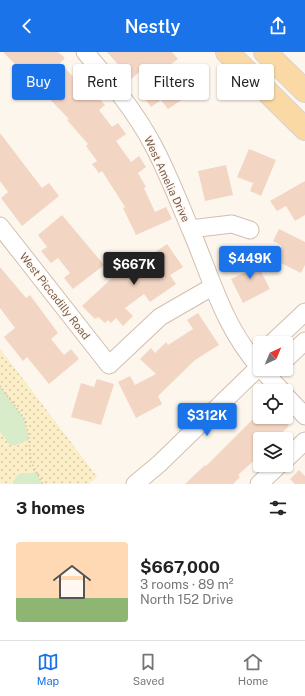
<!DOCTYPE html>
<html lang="en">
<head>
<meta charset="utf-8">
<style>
	body { margin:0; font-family:"Public Sans",sans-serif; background:#f2f2f2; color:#222; height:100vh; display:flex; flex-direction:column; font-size:15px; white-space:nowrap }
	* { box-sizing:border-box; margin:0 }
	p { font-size:13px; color:#767676 }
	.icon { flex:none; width:22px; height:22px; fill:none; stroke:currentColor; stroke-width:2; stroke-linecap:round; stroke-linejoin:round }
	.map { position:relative; height:432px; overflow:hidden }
	.drawer { display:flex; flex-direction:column; background:#fff; flex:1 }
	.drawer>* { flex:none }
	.guide { position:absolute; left:12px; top:12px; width:281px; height:36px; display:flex; gap:8px }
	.needle { width:26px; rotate:44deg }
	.controls { position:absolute; left:253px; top:284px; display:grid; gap:8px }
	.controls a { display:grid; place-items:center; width:40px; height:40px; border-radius:4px; background:#fff; box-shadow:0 1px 3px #0004; font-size:20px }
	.price { position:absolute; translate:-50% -34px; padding:0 9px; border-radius:4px; background:#1a73e8; color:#fff; font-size:13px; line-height:26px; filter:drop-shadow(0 1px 2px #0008) }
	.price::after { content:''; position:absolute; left:50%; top:24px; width:12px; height:9px; margin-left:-6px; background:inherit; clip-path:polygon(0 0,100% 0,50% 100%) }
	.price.on { background:#222; color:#fff }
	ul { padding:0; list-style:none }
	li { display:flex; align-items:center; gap:12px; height:100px; padding:0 16px }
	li+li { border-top:1px solid #e0e0e0 }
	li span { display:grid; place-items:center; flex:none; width:112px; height:80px; border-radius:4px; color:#555 }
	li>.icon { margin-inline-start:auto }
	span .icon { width:48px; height:48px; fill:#fffc; stroke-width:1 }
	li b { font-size:17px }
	h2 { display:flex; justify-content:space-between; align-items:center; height:48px; padding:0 16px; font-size:17px }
	.chip { padding:0 14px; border-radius:4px; background:#fff; box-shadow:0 1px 3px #0004; font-size:14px; line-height:36px }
	.chip.on { background:#1a73e8; color:#fff }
	header { display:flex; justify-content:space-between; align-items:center; height:52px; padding:0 16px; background:#1a73e8; color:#fff; font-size:18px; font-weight:600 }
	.dock { display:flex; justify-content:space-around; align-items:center; height:56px; border-top:1px solid #e0e0e0; background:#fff; font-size:11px; color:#767676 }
	.dock a { display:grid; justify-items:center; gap:2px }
	.dock .on { color:#1a73e8 }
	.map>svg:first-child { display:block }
	.grass { fill:#d8ecc9 }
	.sand { fill:url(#sand-dots) }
	.building { fill:#f3d5c3 }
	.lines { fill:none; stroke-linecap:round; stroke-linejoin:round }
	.minor-casing { stroke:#d1beb0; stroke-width:19 }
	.major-casing { stroke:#dad1cd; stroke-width:24 }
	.path { stroke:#d9b8a5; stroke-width:2; stroke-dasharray:1 3; stroke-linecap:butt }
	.minor { stroke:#fff; stroke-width:17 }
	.major { stroke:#fbd9a5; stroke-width:22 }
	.labels { text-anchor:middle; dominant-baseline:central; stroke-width:3; stroke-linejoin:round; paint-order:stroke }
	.street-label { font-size:11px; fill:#7a5c4d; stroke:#fffaf3 }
</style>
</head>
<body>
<header><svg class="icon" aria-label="back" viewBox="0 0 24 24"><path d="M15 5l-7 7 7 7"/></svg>Nestly<svg class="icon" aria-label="share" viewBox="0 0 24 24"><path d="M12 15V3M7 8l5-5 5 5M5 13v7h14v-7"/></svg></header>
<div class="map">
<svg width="305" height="432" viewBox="0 0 305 432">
	<defs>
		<pattern id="sand-dots" width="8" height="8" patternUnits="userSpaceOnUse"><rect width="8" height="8" fill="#fcefc7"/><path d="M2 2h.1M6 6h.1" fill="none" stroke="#d1c5a4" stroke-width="1.8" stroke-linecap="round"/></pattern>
	</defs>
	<rect width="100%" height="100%" fill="#fdf6ec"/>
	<path class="grass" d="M0,297L97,425L88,432H0Z"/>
	<path class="sand" d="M0,297L97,425L88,432H43L36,420C24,423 17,417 13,432H0V380L9,392L13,394L29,388L24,366L0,334Z"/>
	<path class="building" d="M3,0H58L65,6L60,11L76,28L81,24L91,34L89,35L105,53L99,58L112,75L118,71L126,82L116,89L131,110L139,104L146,115L138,121L146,135L144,136L155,160L166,155L172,167L136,183L123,156L125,155L102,119L99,121L92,112L97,109L86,94L88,92L67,68L69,67L38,35L15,16L17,14Z
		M107,0H172L178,7L169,14L189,43L168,57L161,48L151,55L143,44L156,35L142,18L131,27Z
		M0,81L42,136L49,131L59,144L22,174L1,146L8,140L0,129Z
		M249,97L276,108L261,144L250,139L253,131L237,125Z
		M226,113L233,143L205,149L198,119Z
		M305,129V163L295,169L286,154L277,159L270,149Z
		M62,163L104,213L73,237L64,226L70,221L58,206L51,211L41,199L47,195L38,183Z
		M279,177L305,190V213L301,221L275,208L282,194L273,189Z
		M167,192L183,215L170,223L176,232L150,250L144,242L125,256L133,264L123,274L116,266L111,271L108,268L105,271L98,265L95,267L82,254L125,214L126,215L135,208L138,212Z
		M252,202L270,237L243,251L231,227L246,220L240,208Z
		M0,215L26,246L30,243L58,281L51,287L64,303L71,297L79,307L49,332L27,305L23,309L4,285L15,276L0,256Z
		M198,261L219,293L195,308L158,344L162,352L136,366L118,330L130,324L135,333L156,322L140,307L151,296L155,301L166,290L168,293L193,277L187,268Z
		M97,327L114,332L101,373L71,365L81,331L94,335Z
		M255,365H281L289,374L281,382L286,387H260V403L238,423L240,425L233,432H185L205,413L206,414Z
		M299,418L305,424V432H295L290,427Z"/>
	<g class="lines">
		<g class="minor-casing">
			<path id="minor" d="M85,0C110,29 135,59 153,93C167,119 178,148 190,176C212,227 222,272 260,316
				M0,174L109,313L160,265L212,235
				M190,177L232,172L250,178
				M272,291L305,260
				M286,307L305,289
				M261,317L282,339
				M286,344L305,364
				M286,407L305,389
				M135,432L159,412L260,314
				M259,432L279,413"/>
		</g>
		<g class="major-casing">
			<path id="major" d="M227,0L305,77
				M265,0L305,39"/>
		</g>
		<path class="path" d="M0,334L24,366L28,379L31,410L43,432"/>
		<use href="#minor" class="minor"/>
		<use href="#major" class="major"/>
	</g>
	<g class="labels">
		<g class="street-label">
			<text transform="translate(167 127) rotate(65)">West Amelia Drive</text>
			<text transform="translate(55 244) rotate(52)">West Piccadilly Road</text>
		</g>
	</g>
</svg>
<div class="controls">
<a><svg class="needle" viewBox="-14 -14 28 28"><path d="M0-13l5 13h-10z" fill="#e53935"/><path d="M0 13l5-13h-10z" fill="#767676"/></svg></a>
<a><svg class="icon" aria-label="locate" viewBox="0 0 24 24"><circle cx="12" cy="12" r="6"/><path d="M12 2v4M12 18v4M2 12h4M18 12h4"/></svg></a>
<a><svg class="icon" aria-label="layers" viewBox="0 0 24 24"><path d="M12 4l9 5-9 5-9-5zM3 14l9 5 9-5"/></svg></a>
</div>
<b class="price" style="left:250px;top:228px">$449K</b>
<b class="price on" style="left:134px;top:234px">$667K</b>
<b class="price" style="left:207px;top:385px">$312K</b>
<div class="guide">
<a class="chip on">Buy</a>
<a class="chip">Rent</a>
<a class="chip">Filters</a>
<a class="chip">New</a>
</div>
</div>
<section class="drawer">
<h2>3 homes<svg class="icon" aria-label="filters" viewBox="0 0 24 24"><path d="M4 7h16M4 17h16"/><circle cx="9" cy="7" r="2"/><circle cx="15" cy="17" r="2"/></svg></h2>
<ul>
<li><span style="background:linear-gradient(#ffd9b3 70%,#8fb573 0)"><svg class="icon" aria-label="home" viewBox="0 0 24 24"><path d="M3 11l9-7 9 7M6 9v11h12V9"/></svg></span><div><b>$667,000</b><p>3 rooms · 89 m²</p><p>North 152 Drive</p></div></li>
</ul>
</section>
<nav class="dock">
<a class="on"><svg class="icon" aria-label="map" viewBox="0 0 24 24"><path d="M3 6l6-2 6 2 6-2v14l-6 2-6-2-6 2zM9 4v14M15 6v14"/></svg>Map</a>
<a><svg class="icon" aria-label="saved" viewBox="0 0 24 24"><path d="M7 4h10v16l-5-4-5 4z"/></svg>Saved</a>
<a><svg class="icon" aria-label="home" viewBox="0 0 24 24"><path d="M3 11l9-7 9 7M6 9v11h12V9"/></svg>Home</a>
</nav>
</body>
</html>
